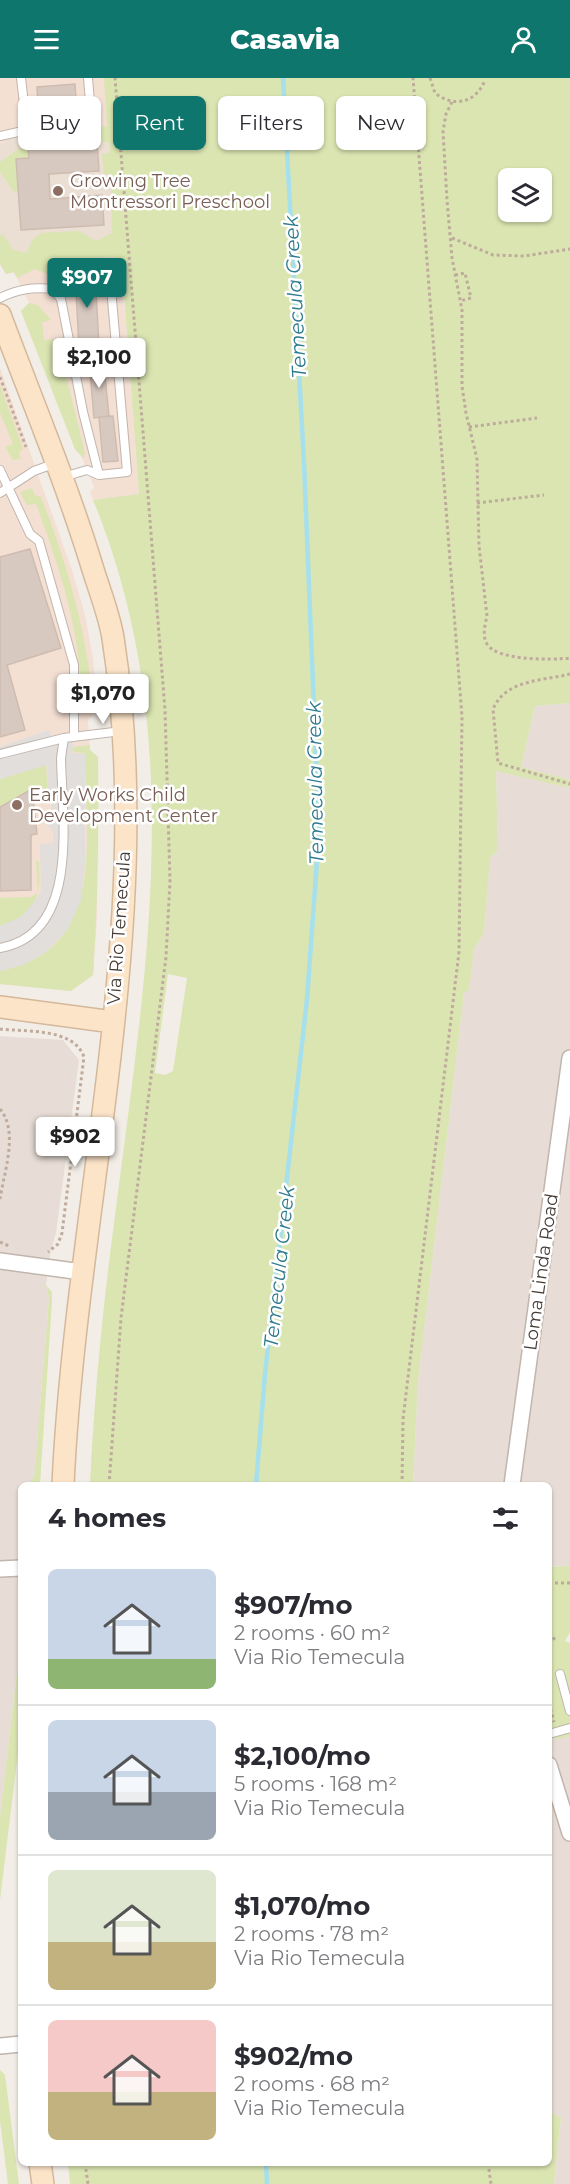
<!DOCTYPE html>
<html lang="en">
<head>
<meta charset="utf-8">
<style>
	body { margin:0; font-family:Montserrat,sans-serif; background:#f2f2f3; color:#2b2b33; height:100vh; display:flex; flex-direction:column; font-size:22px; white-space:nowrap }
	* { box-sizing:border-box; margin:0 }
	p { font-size:20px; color:#7c7c81 }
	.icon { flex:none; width:33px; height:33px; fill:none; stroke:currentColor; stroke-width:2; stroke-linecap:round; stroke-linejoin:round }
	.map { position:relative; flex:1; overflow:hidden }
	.details { position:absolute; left:18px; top:1404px; width:534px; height:684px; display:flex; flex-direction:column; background:#fff; border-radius:9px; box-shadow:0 2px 4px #0004 }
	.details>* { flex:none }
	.banner { position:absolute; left:18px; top:18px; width:534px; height:54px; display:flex; gap:12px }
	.buttons { position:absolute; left:498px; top:90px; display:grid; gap:12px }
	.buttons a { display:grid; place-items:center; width:54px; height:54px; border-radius:9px; background:#fff; box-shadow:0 2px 4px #0004; font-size:30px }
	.price { position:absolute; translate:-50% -51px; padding:0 14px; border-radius:6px; background:#fff; color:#222; font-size:20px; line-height:39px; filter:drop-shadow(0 2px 3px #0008) }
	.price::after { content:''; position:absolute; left:50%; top:36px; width:18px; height:14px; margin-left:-9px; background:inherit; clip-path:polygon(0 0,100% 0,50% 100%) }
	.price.current { background:#0f766e; color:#fff }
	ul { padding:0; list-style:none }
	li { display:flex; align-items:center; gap:18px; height:150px; padding:0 30px }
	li+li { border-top:2px solid #e1e1e2 }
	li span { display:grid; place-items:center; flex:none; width:168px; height:120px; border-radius:9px; color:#555 }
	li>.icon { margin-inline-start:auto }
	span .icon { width:72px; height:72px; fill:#fffc; stroke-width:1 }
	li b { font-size:26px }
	h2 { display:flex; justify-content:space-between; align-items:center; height:72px; padding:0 30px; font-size:26px }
	.tag { padding:0 21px; border-radius:9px; background:#fff; box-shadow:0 2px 4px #0004; font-size:21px; line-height:54px }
	.tag.current { background:#0f766e; color:#fff }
	header { display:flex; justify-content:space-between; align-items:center; height:78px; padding:0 30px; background:#0f766e; color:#fff; font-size:27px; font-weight:800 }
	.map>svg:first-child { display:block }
	.residential { fill:#e7ddd6 }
	.commercial { fill:#f4dfd3 }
	.education { fill:#ebded2 }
	.green { fill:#dae5b2; fill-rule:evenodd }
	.parking { fill:#e1dedc }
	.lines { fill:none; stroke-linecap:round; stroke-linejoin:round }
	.stream { stroke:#a6e0ed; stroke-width:4.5 }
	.building { fill:#d7c9c0; stroke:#cebcb1; stroke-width:1.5 }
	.lane-casing { stroke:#c1b5ad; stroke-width:10 }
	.street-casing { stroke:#c1b5ad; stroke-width:18 }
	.secondary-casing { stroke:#d4b89b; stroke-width:24 }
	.path { stroke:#bfab9c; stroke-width:3; stroke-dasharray:3 3; stroke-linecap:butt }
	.lane { stroke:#fff; stroke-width:8 }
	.street { stroke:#fff; stroke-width:15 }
	.secondary { stroke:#fce4c8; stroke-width:21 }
	.education-dot { fill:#8d6e63; stroke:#fff; stroke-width:2 }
	.labels { text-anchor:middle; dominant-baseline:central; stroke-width:5; stroke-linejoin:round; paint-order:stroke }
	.education-label { font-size:18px; fill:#785e54; stroke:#fff; text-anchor:start }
	.street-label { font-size:18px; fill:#463c36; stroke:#fff }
	.water-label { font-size:20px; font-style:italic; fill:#2d7b8e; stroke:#fff }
</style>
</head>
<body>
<header><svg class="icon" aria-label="menu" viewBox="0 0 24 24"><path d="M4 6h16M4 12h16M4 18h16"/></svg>Casavia<svg class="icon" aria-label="person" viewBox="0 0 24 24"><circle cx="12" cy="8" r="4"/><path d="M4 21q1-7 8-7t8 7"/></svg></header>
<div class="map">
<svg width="570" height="2106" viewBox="0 0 570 2106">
	<rect width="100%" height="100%" fill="#f3ede7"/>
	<path class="residential" d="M570,625V702L521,689L535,628Z
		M496,692L570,710V1488L549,1489V1407H413L418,1303L464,915L469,912L474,871L484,855L490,780L498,772Z
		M0,958L63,962L79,982L56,1155L51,1171L46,1207L49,1221L34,1401H31V1407H21V1559L0,1739Z
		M549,1638L556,1661L570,1658V2106H554L561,2041L549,2033Z"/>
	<path class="commercial" d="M0,0H107L139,417L93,422L90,414L94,409L80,375L75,371L21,233L29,225L14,194L6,196L0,186Z
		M0,290L72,492L85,537L93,581L98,632L88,642L90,672L98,679L97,839L93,897L71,913L0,906Z"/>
	<path class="education" d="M111,48L119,158L34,186L15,196L13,194L6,196L0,186V67L23,54Z"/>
	<path class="green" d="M104,0H570V625L535,628L521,689L570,702V710L496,693L498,772L490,780L484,855L474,871L469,912L464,915L418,1303L413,1407H90C94,1322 102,1237 113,1153C144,907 191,659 93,422L139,416L122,190L116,189V179L95,180V193L53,198L35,191L17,200L14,194L6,196L0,186V158L3,156L13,172L27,175L32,162L41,155L79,153L96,163L112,155L111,96H104L102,76L110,75V64H102L101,49L107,48ZM508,100H542V134H508ZM168,896L187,900L173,993L165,997L155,995Z
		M23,54L29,80L16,81L18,113L14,114L0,94V84L24,67L17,56Z
		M29,225L38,227L51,242L42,244L44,262L57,261L85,375L83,380L75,371L21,233Z
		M0,307L23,370L19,375L20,381L13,382L5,369L13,366L0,335Z
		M32,410L35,417L41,419C67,485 86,551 93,623L86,633H81C83,559 61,494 36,426L27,427L20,414Z
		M90,667V672L98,679C99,752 98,824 93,897L71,913L0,906V893C108,872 85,759 85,676L71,673L74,669Z
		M46,687L48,716L33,720L31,712L0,729V701Z
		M36,783H39C41,818 38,837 0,848V820L30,819L38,815Z
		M46,1207L52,1214V1222L40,1407H31V1401L34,1400L49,1221Z
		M570,1488V1554L565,1563L570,1565V1658L556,1662L549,1638V1489Z
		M21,1559V1650L0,1822V1739Z
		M0,1992L5,1997L19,2106H8L0,2043Z
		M549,2033L561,2040L554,2106H70L68,2085H549Z"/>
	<path class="parking" d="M49,652L53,663L74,659L72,675L85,676V784L81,822L68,851L47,873L25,886L0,893V848L21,839L38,819L41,812L40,766L53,765V754L45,743L52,729V715L48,716L47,687L0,701V669Z"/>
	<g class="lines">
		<path class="stream" d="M256,1407L265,1296L307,921L319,755L304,385L283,0
			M266,2085L267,2106"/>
	</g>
	<path class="building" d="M75,6L76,22L38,25L37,9Z
		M97,64L99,93L49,96L50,121L102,117L104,147L21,152L16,81L29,80L28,69Z
		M95,193L99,269H79L75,194Z
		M100,281L101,289H104L109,338L94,340L89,282Z
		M113,338L118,383L103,384L99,339Z
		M30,471L61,570L7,587L25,652L0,659V479Z
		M32,711L37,756L31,757V812L0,813V729Z"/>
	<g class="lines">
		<g class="lane-casing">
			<path id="lane" d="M21,0L27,52
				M0,58L27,52L92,49L88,0
				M0,220C18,211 33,209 53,211L61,221L83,334L99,397
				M72,278L115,274
				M0,392L30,456L39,463L74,587V659
				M63,399L87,392L99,397L127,394L109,187
				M0,415L34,393L56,385
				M0,676L64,660L122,653
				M0,870C81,856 62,740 61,680L64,660
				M560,1596L570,1633
				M549,1656L570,1650"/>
		</g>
		<g class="street-casing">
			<path id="street" d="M0,1183L82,1194
				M512,1407L570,980
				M0,1491L21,1490
				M549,1687L570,1755
				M0,1968L21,1966"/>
		</g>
		<g class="secondary-casing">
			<path id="secondary" d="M0,237C31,320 65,401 91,485C98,509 109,535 113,560C157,842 76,1125 63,1407
				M0,929L113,944
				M40,2085L43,2106"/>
		</g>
		<path class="path" d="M430,0L435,15C454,30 476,25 485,2
			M452,24L446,36L443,53L447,122L452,180L462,232V308L466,335L477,381L479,468L487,538C485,547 482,557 487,566C497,583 552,582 570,580
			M452,160L493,177L524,178L570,171
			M455,197L465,195L471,220L460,223
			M0,299L26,369
			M469,349L537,340
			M477,425L544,417
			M570,596C543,603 506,601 493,631L498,685L570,706
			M0,951C27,954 74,950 84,979L62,1155L58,1166L48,1174
			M0,1031C19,1054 4,1094 0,1121
			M0,1164L9,1168
			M109,1407L121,1240L166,879L170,803L165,632L115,0
			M402,1407L403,1341L459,874L462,639L413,0
			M549,1505H570
			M549,1555L556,1563
			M549,1625L554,1644
			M85,2085L88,2106
			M488,2085L491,2106"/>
		<use href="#lane" class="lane"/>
		<use href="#street" class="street"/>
		<use href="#secondary" class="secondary"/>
	</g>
	<g class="education-dot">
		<circle cx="58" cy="113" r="6"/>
		<circle cx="17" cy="727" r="6"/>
	</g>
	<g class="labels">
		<g class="education-label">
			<text x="70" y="103">Growing Tree<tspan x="70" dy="21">Montressori Preschool</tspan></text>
			<text x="29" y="717">Early Works Child<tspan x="29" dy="21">Development Center</tspan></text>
		</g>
		<g class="street-label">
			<text transform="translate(119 850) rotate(-86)">Via Rio Temecula</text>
			<text transform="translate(541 1194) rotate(-82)">Loma Linda Road</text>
		</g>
		<g class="water-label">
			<text transform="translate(295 219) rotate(-93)">Temecula Creek</text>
			<text transform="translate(315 705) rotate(-91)">Temecula Creek</text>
			<text transform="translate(279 1189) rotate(-84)">Temecula Creek</text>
		</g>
	</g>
</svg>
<div class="buttons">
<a><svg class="icon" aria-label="layers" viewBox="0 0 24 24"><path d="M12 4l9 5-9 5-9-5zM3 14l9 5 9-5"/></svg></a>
</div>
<b class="price current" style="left:87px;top:231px">$907</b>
<b class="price" style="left:99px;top:311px">$2,100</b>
<b class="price" style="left:103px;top:647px">$1,070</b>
<b class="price" style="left:75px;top:1090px">$902</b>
<div class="banner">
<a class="tag">Buy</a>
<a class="tag current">Rent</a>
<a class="tag">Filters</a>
<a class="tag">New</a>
</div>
<section class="details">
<h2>4 homes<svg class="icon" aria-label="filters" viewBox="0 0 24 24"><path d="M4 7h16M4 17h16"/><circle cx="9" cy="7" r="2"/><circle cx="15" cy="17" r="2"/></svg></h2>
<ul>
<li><span style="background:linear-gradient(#c9d6e8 75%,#8fb573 0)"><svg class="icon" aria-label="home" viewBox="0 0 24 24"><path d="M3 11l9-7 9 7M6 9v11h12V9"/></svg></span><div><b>$907/mo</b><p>2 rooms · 60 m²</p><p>Via Rio Temecula</p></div></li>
<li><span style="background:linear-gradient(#c9d6e8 60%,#9aa5b1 0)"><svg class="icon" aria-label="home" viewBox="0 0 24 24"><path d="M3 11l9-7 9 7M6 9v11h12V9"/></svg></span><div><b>$2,100/mo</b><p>5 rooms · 168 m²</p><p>Via Rio Temecula</p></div></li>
<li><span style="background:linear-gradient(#dfe7d0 60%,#c2b280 0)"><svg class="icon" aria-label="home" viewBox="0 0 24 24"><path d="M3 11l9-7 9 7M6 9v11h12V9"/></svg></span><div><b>$1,070/mo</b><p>2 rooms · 78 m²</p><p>Via Rio Temecula</p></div></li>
<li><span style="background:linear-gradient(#f6c9c9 60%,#c2b280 0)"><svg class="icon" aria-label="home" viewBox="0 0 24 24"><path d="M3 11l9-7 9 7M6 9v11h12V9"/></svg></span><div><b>$902/mo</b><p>2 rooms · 68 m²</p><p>Via Rio Temecula</p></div></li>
</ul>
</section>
</div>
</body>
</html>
